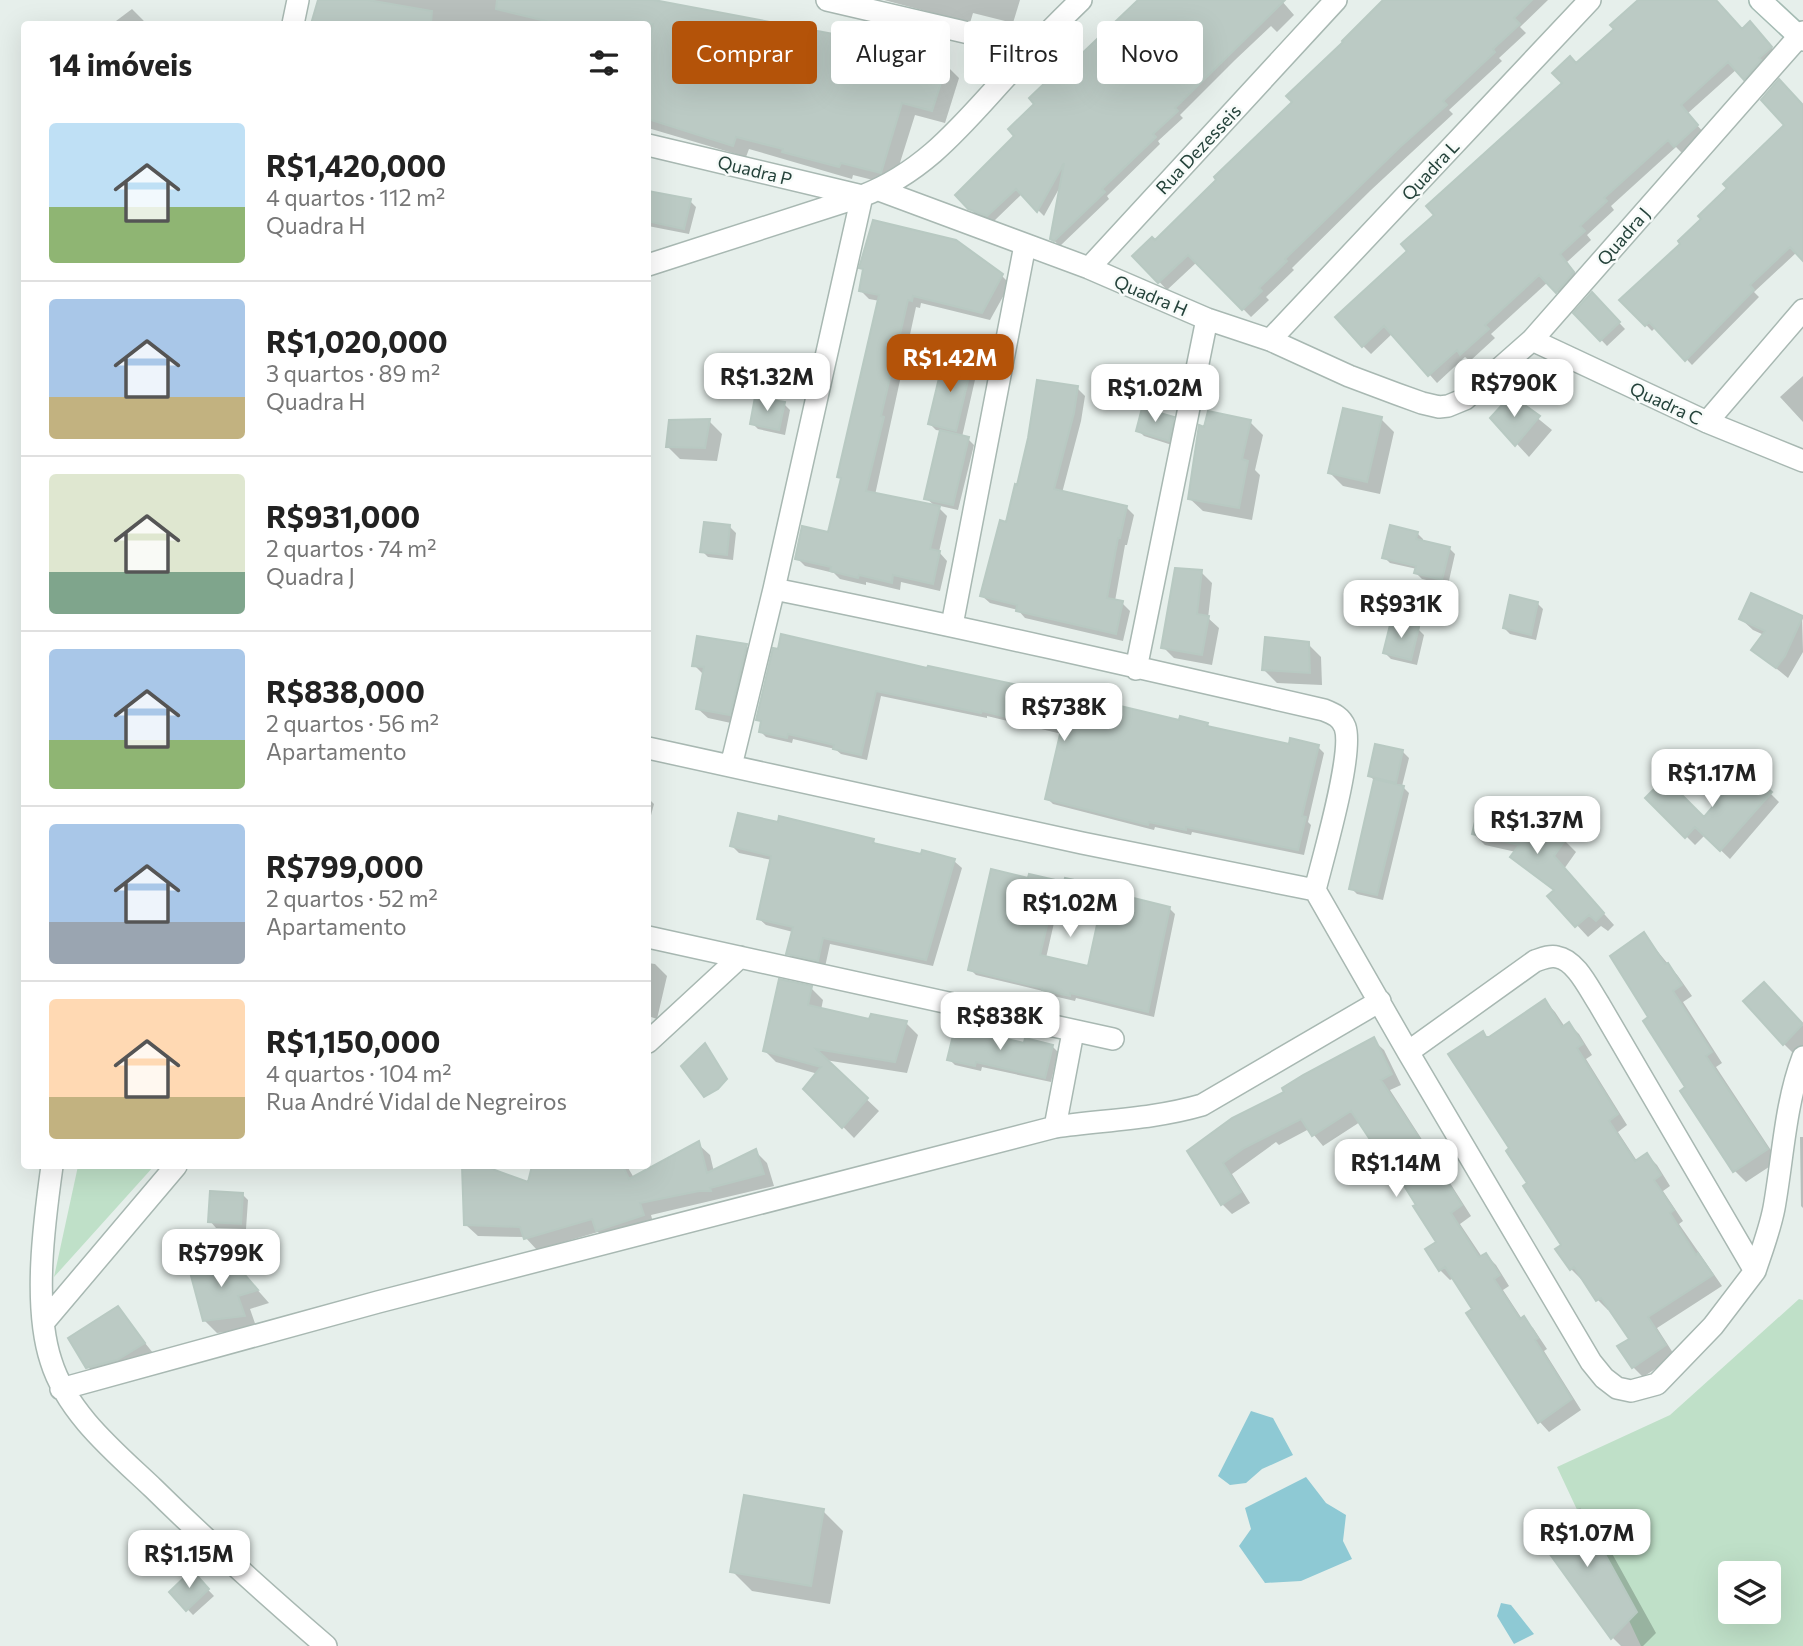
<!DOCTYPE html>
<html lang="pt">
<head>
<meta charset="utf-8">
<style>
	body { margin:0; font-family:Commissioner,sans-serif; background:#f6f6f6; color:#222; height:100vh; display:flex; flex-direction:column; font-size:26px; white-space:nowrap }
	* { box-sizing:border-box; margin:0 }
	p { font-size:23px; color:#767676 }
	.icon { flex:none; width:38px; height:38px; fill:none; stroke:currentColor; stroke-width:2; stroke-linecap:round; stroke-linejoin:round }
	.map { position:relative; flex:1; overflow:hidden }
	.side { position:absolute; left:21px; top:21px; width:630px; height:1148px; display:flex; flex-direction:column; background:#fff; border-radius:7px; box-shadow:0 7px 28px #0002 }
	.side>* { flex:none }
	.banner { position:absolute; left:672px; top:21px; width:665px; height:63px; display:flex; gap:14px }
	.fabs { position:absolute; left:1718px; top:1561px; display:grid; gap:14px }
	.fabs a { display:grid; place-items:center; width:63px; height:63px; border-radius:7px; background:#fff; box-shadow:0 7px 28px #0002; font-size:35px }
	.price { position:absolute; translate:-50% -60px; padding:0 16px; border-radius:14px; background:#fff; color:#222; font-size:23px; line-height:46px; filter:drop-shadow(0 2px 4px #0008) }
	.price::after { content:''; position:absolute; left:50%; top:42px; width:21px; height:16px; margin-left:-10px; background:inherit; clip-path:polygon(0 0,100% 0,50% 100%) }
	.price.on { background:#b45309; color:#fff }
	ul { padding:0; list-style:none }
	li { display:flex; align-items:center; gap:21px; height:175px; padding:0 28px }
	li+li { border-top:2px solid #e0e0e0 }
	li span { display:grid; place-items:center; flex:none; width:196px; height:140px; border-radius:7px; color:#555 }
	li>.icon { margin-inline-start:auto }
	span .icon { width:84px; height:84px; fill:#fffc; stroke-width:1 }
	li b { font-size:30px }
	h2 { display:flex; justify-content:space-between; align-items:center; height:84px; padding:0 28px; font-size:30px }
	.chip { padding:0 24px; border-radius:7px; background:#fff; box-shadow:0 7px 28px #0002; font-size:24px; line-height:63px }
	.chip.on { background:#b45309; color:#fff }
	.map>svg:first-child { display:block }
	.green { fill:#bfe0c8; fill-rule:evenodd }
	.water { fill:#8ec9d4 }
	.shadow { fill:#0003; fill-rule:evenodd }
	.building { fill:#bbcac4; stroke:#b8c9c2; stroke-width:2; fill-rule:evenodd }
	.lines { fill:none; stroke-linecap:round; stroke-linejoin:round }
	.street-casing { stroke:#a8b8b2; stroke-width:24 }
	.secondary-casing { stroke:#a4bbb3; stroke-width:24 }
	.street { stroke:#fff; stroke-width:21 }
	.secondary { stroke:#fff; stroke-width:21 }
	.labels { text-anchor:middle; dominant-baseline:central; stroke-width:5; stroke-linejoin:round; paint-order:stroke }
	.street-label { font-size:18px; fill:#24423a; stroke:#f7fbf9 }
</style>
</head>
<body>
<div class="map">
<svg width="1803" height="1646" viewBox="0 0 1803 1646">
	<rect width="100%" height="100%" fill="#e6efeb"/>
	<path class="green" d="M78,1166H154L54,1277Z
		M1799,1299L1803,1300V1646H1641L1557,1467L1670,1415ZM1731,1573H1769V1612H1731Z"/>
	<path class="water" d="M1251,1411L1273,1418L1293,1455L1262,1469L1246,1483L1230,1485L1218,1476Z
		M1306,1477L1326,1503L1346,1515L1343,1541L1352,1559L1301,1581L1265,1583L1239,1546L1251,1529L1245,1508Z
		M1501,1603L1511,1605L1534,1634L1514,1644L1497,1616Z"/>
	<path class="shadow" d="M319,0H646L876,44L887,55L946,65L959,78L945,123L915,115L893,185L853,175L852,179L749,149L746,157L648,128V24H313Z
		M884,0H1020L1013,23L973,13L970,23Z
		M1140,0H1281L1294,15L1277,32L1271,26L1235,60L1180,115L1183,118L1158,141L1160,144L1107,196L1109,199L1060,246L1052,239L1061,185L1044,216L1022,194L994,221L976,215L958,195L1017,137L1036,104L1052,85Z
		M1386,0H1548L1520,27L1526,33L1499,58L1502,61L1449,110L1453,114L1371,190L1292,268L1294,270L1266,297L1269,300L1251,317L1197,262L1167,290L1135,256L1155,242L1294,102Z
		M1641,0H1704L1742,31L1758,32L1779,56L1753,86L1737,69L1687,114L1705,134L1683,154L1676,147L1611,206L1614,210L1587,235L1591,240L1567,262L1581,281L1565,300L1548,282L1491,334L1495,338L1470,361L1465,357L1437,383L1393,333L1371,354L1363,346L1409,251L1437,215L1564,84L1577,65L1616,29Z
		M132,9L143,20L146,24H118L116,21Z
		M1803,106V258L1797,252L1754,292L1759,297L1692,365L1656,327L1652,331L1622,300L1682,244Z
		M648,192L690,201L696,207L689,234L648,226Z
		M861,268L1002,276L1010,284L990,320L921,303L920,308L916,307L875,495L936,507L926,498L942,431L936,430L930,424L971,365L977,371L962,437L968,439L974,445L958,510L936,505L947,516L939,552L947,561L940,591L901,582L900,590L866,582V585L840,579L834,573L805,566L797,558L830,534L880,301L869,299L861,291L865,271Z
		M1592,294L1625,329L1607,346L1576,313Z
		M1803,376V422L1780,397Z
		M1077,388L1085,396L1081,421L1062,493L1126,507L1134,515L1127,545H1125L1115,601L1122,603L1130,611L1123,641L1025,618L1018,610L990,603L982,596L1008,524Z
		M1512,397L1552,430L1529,457L1493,418Z
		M784,404L790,410L785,435L758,429L752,423Z
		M1173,419L1179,425L1175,446L1144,436L1138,430Z
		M1381,419L1394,432L1380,494L1343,486L1330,473Z
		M709,421L722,434L717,461L680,459L667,446Z
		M1250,422L1263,435L1255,470L1260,475L1252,520L1203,511L1189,498L1205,429Z
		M730,527L736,533L733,560L708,557L702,551Z
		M1417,533L1423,539V542L1449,548L1455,554L1448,585L1422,579L1416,573L1417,569L1390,563L1384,557Z
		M1201,572L1212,583L1208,618L1219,628L1212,665L1174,658L1163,647Z
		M1537,603L1543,609L1536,640L1510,634L1504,628Z
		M1802,617L1803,652L1788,678L1754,650L1764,635L1753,630L1741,619Z
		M1418,629L1424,635L1417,665L1391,659L1385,653Z
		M1308,644L1321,657L1322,685L1277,683L1264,670Z
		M746,646L757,656L740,725L708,718L697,708L704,675L694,665Z
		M929,670L1180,722L1207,724L1211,728L1290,747H1318L1324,753L1308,822L1311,825L1304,855L1192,832L1191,835L1155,827L1154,830L1053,804L1047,798L1062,734L987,716V718L881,696L867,760L841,754L835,749L793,739L792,743L766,737L760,731L762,724L758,719Z
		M1377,746L1403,752L1409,758L1402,786L1409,793L1383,900L1357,894L1351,888L1375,781L1370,776Z
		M1770,793L1779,802L1730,859L1705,835L1695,845L1648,798L1704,819Z
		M648,798L654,804L650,819H648Z
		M1474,834L1565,841L1576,852L1564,869L1614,925L1608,931L1601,926L1588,937L1550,896L1555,891L1512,856L1516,852L1485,845Z
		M873,841L878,846L954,861L962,868L933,966L830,944L825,967L795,960L788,953L793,932L766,925L758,918L772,860L739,853L732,846Z
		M1029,880L1093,886L1097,891L1169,908L1175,914L1154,1017L1076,998L1075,1001L1049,995L1047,992L976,975L970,969ZM1056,914L1099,924L1089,968L1046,958Z
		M1644,935L1678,976L1692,996L1683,1002L1722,1063L1716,1067L1778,1161L1746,1182L1735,1171L1682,1091L1688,1087L1651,1018Z
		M648,963L655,964L667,976L657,1019L648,1016Z
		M811,988L823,1000L821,1010L870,1021L872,1016L906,1023L918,1035L907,1073L825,1060L879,1111L854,1138L805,1088L818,1074L776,1062L764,1050Z
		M1777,997L1803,1026V1051L1797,1057L1784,1044Z
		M1545,1001L1555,1012L1565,1027L1569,1024L1579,1034L1592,1055L1586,1059L1627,1125L1618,1132L1637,1161L1647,1155L1657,1165L1670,1186L1663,1191L1683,1221L1679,1224L1722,1286L1657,1328L1675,1356L1643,1377L1633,1367L1631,1339L1611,1308L1608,1310L1598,1300L1583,1278L1581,1279L1571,1269L1564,1245L1512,1149L1482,1033L1488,1039Z
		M1373,1040L1384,1050L1401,1085L1390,1090L1430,1152L1453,1182L1450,1183L1471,1216L1460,1224L1482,1257L1486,1255L1496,1265L1509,1286L1503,1290L1522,1319L1533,1328L1547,1349L1544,1351L1581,1410L1549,1432L1539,1421L1475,1309L1454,1278L1450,1280L1440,1270L1439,1242L1399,1175L1388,1164L1360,1122L1323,1146L1309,1129L1279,1145L1276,1142L1232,1174L1250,1203L1232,1214L1222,1204L1189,1151Z
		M1052,1046L1058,1052L1051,1082L982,1067L981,1071L955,1065L949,1059Z
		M1800,1137H1803V1208L1801,1206Z
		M698,1144L710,1155L714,1172L756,1152L767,1163L774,1186L651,1215L654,1226L609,1242L598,1232L537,1250L525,1237L478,1236L466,1225L464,1169L442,1166H479L529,1184L533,1166H627L634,1178Z
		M242,1194L248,1200L246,1229L216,1228L210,1221Z
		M240,1270L269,1303L250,1309L257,1329L217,1333L204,1320Z
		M118,1309L153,1353L98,1377L88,1367Z
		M823,1511L843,1531L830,1604L752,1591L732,1571Z
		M1579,1511L1599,1530L1656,1633L1643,1646H1621L1613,1638L1534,1529Z
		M192,1573L214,1596L193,1615L171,1592Z"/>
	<path class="building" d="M318,0H368L432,11L431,24H311Z
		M497,0H654L876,42L874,51L947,64L932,111L902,103L881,173L841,163L839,167L782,152L783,149L736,137L733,146L648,119V49L653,24H558L496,9Z
		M1138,0H1285L1175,108L1178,111L1153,134L1156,137L1102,189L1105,192L1054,241L1050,239L1064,163L1037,212L1016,189L987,216L968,209L955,195L1014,136L1008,129L1034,104L1029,98L1049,79L1052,82Z
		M1383,0H1532L1514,18L1520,24L1493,49L1495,52L1443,101L1447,105L1400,147L1285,259L1287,261L1259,288L1262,291L1242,310L1188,255L1158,283L1132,256L1152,237L1155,240L1216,180L1214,177L1292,102L1286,96L1343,42L1342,41Z
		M1638,0H1716L1742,29L1750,21L1772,47L1759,58L1761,60L1744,80L1728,62L1681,105L1698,125L1674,147L1668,140L1604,198L1607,201L1580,226L1585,231L1560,254L1574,272L1556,293L1539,275L1485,325L1489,329L1460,355L1457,350L1428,376L1384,326L1362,347L1335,317L1407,251L1401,244L1434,215L1426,206L1562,83L1552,73L1570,56L1576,63L1614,29L1610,25Z
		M1779,79L1803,105V261L1790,247L1750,285L1754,290L1685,361L1649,322L1645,326L1619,300L1680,244L1678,241L1701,219L1698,216L1727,188L1723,184L1784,125L1761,100Z
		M648,191L691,199L684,229L651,222Z
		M873,220L956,240L1003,274L982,313L913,296L912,301L908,300L881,416L884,417L866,491L940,506L930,549L940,551L933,584L893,575L892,583L859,575L858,578L830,571L831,567L795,559L802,526L828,532L841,478L837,477L879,295L859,291L863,269L859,268Z
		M1592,292L1620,322L1600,341L1573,313Z
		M944,357L972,364L956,431L928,424Z
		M1037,380L1078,386L1074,413L1054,489L1127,506L1120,538H1118L1107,598L1123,601L1116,634L1016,611L1017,605L980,596L1000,520L1006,522L1015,484L1017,485L1028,438Z
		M1511,395L1540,416L1515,446L1490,418Z
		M755,397L785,402L779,430L750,424Z
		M1142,408L1174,417L1169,441L1136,431Z
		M1343,408L1382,417L1367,482L1328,473Z
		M1208,411L1251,420L1242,459L1248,461L1239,508L1188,499L1199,425L1204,427Z
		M710,419L705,448L666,447L669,420Z
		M940,430L969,437L953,505L924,499Z
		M704,522L730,525L727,555L700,552Z
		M1390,525L1418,532L1416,539L1450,547L1442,580L1414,573L1416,566L1382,558Z
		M1175,568L1202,570L1197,614L1209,616L1202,655L1161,648Z
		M1751,593L1803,616L1785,656L1776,668L1751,650L1765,631L1739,619Z
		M1510,595L1538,602L1531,635L1503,628Z
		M1391,621L1419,627L1411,660L1383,653Z
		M781,634L927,668L928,666L1070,696V694L1179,720L1180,716L1208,723L1207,726L1289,744L1290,738L1319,745L1302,816L1306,817L1298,850L1186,827V830L1149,822L1148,825L1045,799L1061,730L982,711L981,713L876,691L861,755L833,749L834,745L788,734L787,738L759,732L761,721L756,720L773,648L778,649Z
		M697,636L747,644L730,715L696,709L704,667L692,666Z
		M1265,637L1309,642L1310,673L1262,670Z
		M1375,744L1403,750L1396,783L1368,776Z
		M1745,769L1772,792L1720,851L1695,827L1685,838L1645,798L1665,778L1704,817Z
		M1374,779L1404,786L1377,895L1349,889Z
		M1480,801L1529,812L1566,839L1554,856L1604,913L1596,921L1589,915L1575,927L1547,896L1554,890L1510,857L1519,845L1472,834Z
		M738,813L778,822L779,816L874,839L873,843L921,854L922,850L955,859L926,960L823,938L818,961L786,954L793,927L757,919L771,856L730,846Z
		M991,869L1028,878L1029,874L1064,882L1065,878L1093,884V888L1170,907L1148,1012L1070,993V996L1042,990V988L968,970ZM1051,909L1098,920L1088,966L1040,955Z
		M1644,932L1665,964L1668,963L1682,985L1673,991L1712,1052L1706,1056L1768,1149L1733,1172L1680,1091L1685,1087L1643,1021L1648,1017L1610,956Z
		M779,979L812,986L808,1005L869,1019L871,1014L907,1021L895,1062L816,1049L868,1098L842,1128L803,1089L821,1067L763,1051Z
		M1764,982L1803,1024L1783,1045L1743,1001Z
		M1545,999L1562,1027L1569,1022L1583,1044L1577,1048L1618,1114L1609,1121L1635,1161L1647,1153L1661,1175L1654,1180L1674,1210L1670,1213L1696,1255L1698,1253L1713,1275L1648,1317L1666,1345L1632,1368L1617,1346L1629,1339L1601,1298L1596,1301L1574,1267L1570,1270L1555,1249L1561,1245L1523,1186L1527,1183L1506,1151L1509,1148L1448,1054L1483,1031L1486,1037H1489Z
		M955,1027L1024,1043L1025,1038L1053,1045L1045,1078L976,1062L975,1066L947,1060Z
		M1374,1037L1392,1074L1381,1080L1427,1150L1429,1149L1444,1171L1441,1172L1462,1205L1451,1213L1479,1257L1486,1253L1500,1275L1494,1279L1520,1319L1524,1316L1538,1338L1535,1340L1572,1399L1538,1423L1466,1313L1472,1309L1445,1267L1439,1271L1425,1249L1436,1242L1413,1206L1416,1205L1390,1163L1387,1165L1351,1111L1312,1136L1301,1119L1244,1148L1223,1163L1241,1192L1221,1205L1187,1151L1232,1118L1284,1092L1282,1088L1303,1075Z
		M705,1043L727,1079L718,1089L704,1097L681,1066Z
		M699,1141L707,1173L756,1149L764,1174L710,1188L711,1191H699L640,1203L644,1215L596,1231L592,1219L524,1239L520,1227L464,1225L462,1166H484L528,1182L532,1166H623L629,1179Z
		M210,1191L243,1193L241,1224L208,1222Z
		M227,1254L258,1290L238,1296L245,1316L203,1321L190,1272Z
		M118,1306L145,1343L117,1360L86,1368L68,1338Z
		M744,1495L824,1509L811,1586L730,1572Z
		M1580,1509L1637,1612L1611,1639L1531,1528Z
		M192,1570L209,1589L186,1611L169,1592Z"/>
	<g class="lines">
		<g class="street-casing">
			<path id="street" d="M827,0L1033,48
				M293,24L298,0
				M648,145L862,196L774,589L731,766
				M879,190L1089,268L1207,319L1270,340L1349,376L1397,394L1422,403L1439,407L1448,406L1465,399L1532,340L1803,32
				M648,265L862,196C925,172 962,125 1006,77C1030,51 1055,25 1081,0
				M1089,268L1336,0
				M1270,340L1590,0
				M1532,340L1707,422L1803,461
				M1707,422L1803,310
				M774,589C958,626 1141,668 1324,710C1334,714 1341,717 1345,727C1354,753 1323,858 1315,890L1408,1052L1591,1362L1604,1378L1617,1388L1631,1391L1657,1384L1713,1326L1755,1271L1599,1004C1589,989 1576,960 1557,957C1550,955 1541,959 1535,961L1408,1052
				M952,625L1025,245
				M1136,669L1207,319
				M648,748L1082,843L1315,890
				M648,937L1113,1039
				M648,1042L740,957
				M1055,1127C1104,1120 1154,1119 1202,1105L1380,1001
				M52,1166C44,1223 33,1306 51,1361C67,1413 115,1452 153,1488C209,1543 267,1595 326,1646
				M1755,1271C1762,1250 1770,1229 1774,1208C1783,1158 1785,1104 1803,1057
				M44,1322L176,1166
				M61,1389L378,1302L1055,1127L1073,1032"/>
		</g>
		<g class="secondary-casing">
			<path id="secondary" d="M1760,0L1803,40"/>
		</g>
		<use href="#street" class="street"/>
		<use href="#secondary" class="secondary"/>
	</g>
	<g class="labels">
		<g class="street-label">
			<text transform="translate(1198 149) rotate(-47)">Rua Dezesseis</text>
			<text transform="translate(755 170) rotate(14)">Quadra P</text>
			<text transform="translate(1430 170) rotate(-47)">Quadra L</text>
			<text transform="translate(1623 236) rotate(-49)">Quadra J</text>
			<text transform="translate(1151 295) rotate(23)">Quadra H</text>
			<text transform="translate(1666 403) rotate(25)">Quadra C</text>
		</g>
	</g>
</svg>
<div class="fabs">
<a><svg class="icon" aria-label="layers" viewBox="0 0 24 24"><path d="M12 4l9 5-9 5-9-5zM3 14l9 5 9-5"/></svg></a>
</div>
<b class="price on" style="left:950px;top:394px">R$1.42M</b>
<b class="price" style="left:767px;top:413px">R$1.32M</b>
<b class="price" style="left:1514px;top:419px">R$790K</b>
<b class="price" style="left:1155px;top:424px">R$1.02M</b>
<b class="price" style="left:1401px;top:640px">R$931K</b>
<b class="price" style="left:1064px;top:743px">R$738K</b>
<b class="price" style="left:1712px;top:809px">R$1.17M</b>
<b class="price" style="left:1537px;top:856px">R$1.37M</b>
<b class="price" style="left:1070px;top:939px">R$1.02M</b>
<b class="price" style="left:1000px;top:1052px">R$838K</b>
<b class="price" style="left:1396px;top:1199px">R$1.14M</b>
<b class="price" style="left:221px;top:1289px">R$799K</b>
<b class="price" style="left:1587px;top:1569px">R$1.07M</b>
<b class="price" style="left:189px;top:1590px">R$1.15M</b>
<div class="banner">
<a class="chip on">Comprar</a>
<a class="chip">Alugar</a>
<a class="chip">Filtros</a>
<a class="chip">Novo</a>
</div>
<section class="side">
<h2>14 imóveis<svg class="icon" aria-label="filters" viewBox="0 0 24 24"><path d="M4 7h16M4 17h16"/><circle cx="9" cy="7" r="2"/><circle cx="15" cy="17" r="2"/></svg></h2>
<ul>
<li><span style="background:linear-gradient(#bfe0f5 60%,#8fb573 0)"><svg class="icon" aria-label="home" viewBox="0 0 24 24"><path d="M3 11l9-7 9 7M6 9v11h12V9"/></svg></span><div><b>R$1,420,000</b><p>4 quartos · 112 m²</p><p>Quadra H</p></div></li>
<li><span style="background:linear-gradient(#a9c7e8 70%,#c2b280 0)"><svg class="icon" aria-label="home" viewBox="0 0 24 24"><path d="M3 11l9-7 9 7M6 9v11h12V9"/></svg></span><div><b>R$1,020,000</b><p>3 quartos · 89 m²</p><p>Quadra H</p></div></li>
<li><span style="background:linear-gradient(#dfe7d0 70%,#7fa58c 0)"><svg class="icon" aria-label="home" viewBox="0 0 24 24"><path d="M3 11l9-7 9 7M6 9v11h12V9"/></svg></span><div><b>R$931,000</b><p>2 quartos · 74 m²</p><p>Quadra J</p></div></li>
<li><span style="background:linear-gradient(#a9c7e8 65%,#8fb573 0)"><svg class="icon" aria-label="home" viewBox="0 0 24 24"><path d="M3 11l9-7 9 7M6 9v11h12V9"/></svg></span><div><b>R$838,000</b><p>2 quartos · 56 m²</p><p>Apartamento</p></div></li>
<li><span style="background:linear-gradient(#a9c7e8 70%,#9aa5b1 0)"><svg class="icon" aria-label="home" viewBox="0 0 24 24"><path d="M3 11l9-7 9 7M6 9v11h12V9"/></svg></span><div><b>R$799,000</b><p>2 quartos · 52 m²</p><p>Apartamento</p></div></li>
<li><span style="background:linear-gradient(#ffd9b3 70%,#c2b280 0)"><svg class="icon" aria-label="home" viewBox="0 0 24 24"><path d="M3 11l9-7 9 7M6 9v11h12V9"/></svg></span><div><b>R$1,150,000</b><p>4 quartos · 104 m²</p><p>Rua André Vidal de Negreiros</p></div></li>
</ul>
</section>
</div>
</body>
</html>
